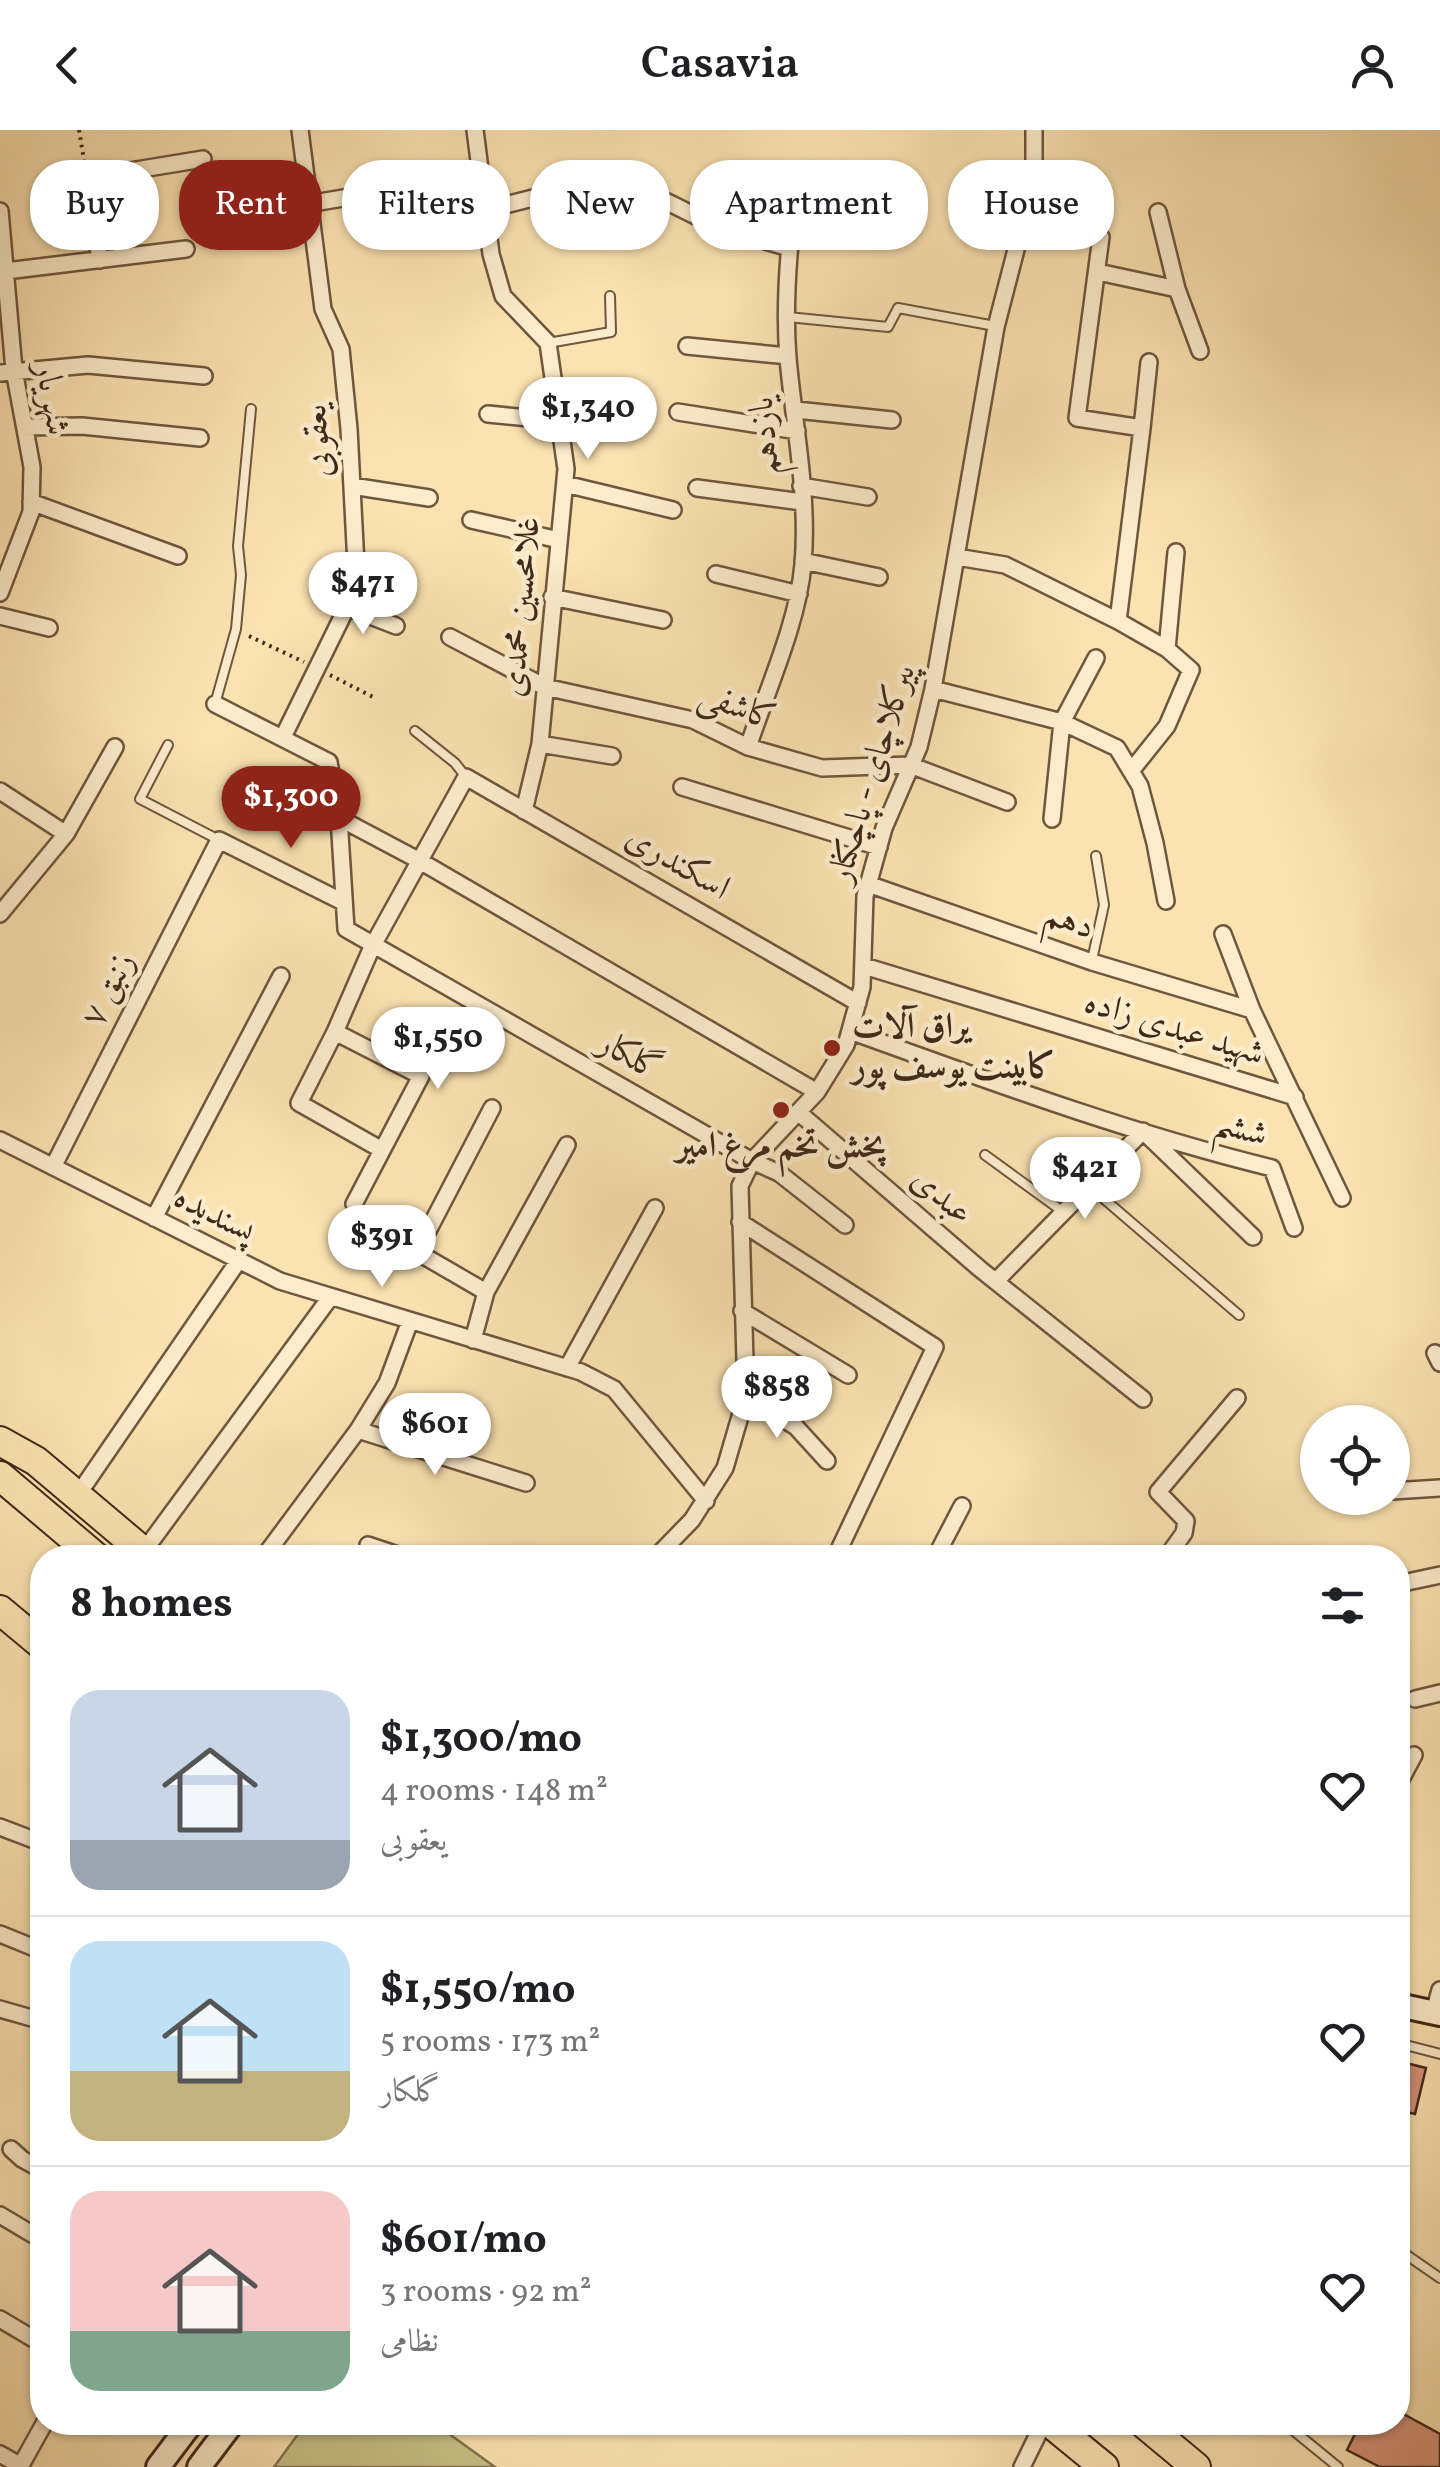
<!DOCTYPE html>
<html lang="en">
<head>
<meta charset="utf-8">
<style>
	body { margin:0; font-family:Vollkorn,Amiri,serif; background:#f6f6f6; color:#202124; height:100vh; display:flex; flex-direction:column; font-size:38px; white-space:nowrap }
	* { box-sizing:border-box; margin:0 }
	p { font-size:32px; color:#757577 }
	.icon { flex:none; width:55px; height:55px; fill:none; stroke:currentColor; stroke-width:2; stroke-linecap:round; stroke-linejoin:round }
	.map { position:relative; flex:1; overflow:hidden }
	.sheet { position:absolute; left:30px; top:1415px; width:1380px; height:890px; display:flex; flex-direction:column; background:#fff; border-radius:40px; box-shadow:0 2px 8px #0004 }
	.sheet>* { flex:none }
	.banner { position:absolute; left:30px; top:30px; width:1380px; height:90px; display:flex; gap:20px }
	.tools { position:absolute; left:1300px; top:1275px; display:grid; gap:20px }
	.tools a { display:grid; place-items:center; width:110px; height:110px; border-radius:50%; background:#fff; box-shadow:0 2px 8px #0004; font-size:50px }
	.price { position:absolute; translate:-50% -85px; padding:0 22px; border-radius:35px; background:#fff; color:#222; font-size:32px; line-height:65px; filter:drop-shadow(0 2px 5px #0008) }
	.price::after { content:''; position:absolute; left:50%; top:60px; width:30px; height:22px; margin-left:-15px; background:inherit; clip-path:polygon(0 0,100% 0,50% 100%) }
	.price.active { background:#8f2418; color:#fff }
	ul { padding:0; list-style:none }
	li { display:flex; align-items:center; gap:30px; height:250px; padding:0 40px }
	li+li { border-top:2px solid #e0e0e0 }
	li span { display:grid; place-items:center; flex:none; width:280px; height:200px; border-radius:30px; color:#555 }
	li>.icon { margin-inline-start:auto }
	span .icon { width:120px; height:120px; fill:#fffc; stroke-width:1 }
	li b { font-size:42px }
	h2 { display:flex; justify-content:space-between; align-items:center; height:120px; padding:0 40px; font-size:42px }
	.chip { padding:0 35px; border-radius:40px; background:#fff; box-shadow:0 2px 8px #0004; font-size:35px; line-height:90px }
	.chip.active { background:#8f2418; color:#fff }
	header { display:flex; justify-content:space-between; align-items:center; height:130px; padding:0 40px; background:#fff; font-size:45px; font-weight:600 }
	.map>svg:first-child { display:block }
	.green { fill:#c6c187; stroke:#837450; stroke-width:2.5 }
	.building { fill:#d6927a; stroke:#402818; stroke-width:2.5 }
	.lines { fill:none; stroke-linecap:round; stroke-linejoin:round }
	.lane-casing { stroke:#6f563e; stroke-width:12 }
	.street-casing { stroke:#6f563e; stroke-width:20 }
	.secondary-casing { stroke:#402818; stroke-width:28 }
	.highway-casing { stroke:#402818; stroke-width:32 }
	.path { stroke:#402818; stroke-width:4; stroke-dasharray:2.5 5; stroke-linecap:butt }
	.lane { stroke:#fceccc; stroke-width:8 }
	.street { stroke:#fceccc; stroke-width:15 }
	.secondary { stroke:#fceccc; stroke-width:22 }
	.highway { stroke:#fbe2b1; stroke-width:28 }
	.poi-dot { fill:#8f2418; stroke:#fceccc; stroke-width:4 }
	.labels { text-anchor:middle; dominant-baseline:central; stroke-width:9; stroke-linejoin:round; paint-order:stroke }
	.street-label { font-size:35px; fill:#402818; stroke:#fceccc }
	.poi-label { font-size:35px; font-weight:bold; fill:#402818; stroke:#fceccc; text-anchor:start }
</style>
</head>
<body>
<header><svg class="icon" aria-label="back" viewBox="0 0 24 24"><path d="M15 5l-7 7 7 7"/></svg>Casavia<svg class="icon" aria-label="person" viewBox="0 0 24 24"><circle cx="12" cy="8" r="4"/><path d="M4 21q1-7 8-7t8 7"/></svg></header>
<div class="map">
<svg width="1440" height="2337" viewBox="0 0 1440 2337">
	<rect width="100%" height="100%" fill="#fbe2b1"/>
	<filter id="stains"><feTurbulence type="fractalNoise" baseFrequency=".002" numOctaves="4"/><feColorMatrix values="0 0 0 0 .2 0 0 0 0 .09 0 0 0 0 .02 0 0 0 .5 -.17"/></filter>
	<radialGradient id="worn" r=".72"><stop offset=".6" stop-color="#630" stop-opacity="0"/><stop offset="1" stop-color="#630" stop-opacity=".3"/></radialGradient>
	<path class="green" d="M307,2292L434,2293L495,2337H274Z"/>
	<path class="building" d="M1398,1931L1426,1938L1415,1984L1398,1980Z
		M1398,2281L1440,2304V2337H1380L1347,2320L1361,2292H1398Z"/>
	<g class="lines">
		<g class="lane-casing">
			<path id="lane" d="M788,187L888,197L898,178L995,196
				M548,213L611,202L610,166
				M215,574L236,499L241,445L238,416L251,279
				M415,601L455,633L466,647
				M168,615L140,669L219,710
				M1092,830L1104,775L1096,726
				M985,1025L1062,1081
				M1089,1056L1239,1185
				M1398,1913L1440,1924
				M1398,2119L1440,2148
				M1283,2292L1338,2337"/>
		</g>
		<g class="street-casing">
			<path id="street" d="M475,0L491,124L503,166L548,213L566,339L540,614L524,681
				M485,80L581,56L637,57L718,97L789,118
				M0,81L14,240L32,337L31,382L0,463
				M1158,82L1177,159L1200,221
				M243,85L355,66
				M1025,87L1101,107L1077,288L1142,298L1118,491L1167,519
				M100,130L87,48L203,29
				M6,141L186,119
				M1098,142L1177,159
				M687,216L788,226
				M0,243L88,235L204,246
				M796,280L892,290
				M678,282L797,301
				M488,284L559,291
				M25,297L82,296L200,308
				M1142,298L1149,232
				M565,354L673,380
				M352,356L429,368
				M801,356L868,367
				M697,358L802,372
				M31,372L178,426
				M471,390L559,410
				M957,427L1005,435L1118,491
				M803,431L879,447
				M716,444L799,464
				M552,467L663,490
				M347,477L396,496
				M0,486L49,498
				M450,507L545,557L693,590L748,617L822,638L910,635L1007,672
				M933,559L1062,592L1117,618L1140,656L1155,713L1166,771
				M215,574L329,632L339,688L346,799L752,1031L779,1043L845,1095
				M283,607L347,477L356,435L349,299L341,219L323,179L300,0
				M540,614L612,626
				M748,617C767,560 798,493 803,434C809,366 794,296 788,228C784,179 788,125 794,76L887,86
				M1131,641L1167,596L1191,540L1167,519L1176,422
				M682,657L879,717
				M0,661L66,704
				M339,688L420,731L817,962
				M1052,689L1062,592L1096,528
				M868,754L1092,832L1252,880
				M0,784L66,704L115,617
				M1223,804L1252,880L1342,1068
				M864,836L1295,967
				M850,901C989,951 1129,1003 1272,1038L1294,1098
				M335,902L421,946L354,1074
				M798,982L980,1139L1143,1269
				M0,1010L280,1151L581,1242L614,1259L706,1371
				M382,1020L299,973L335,902L372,817L466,647L858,873
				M53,1037L219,710L343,772
				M154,1088L281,846
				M740,1092L935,1217L835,1428
				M996,1151L1143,1001L1253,1107
				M486,1162L417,1122L492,978
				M742,1181L848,1245
				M473,1210L486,1162L567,1015
				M1435,1223L1440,1233
				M567,1238L655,1078
				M746,1266L796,1297L827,1331
				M358,1300L526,1353
				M1392,1361L1440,1358
				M77,1366L239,1130
				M368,1415L407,1428
				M144,1421L329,1169
				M263,1428L358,1300L387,1253L410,1191
				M655,1428L692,1390L725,1338L746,1266L740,1056L752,1031L817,962L846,915L862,857L865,766L884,698L919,617L933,559L996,197L1034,50V0
				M935,1428L962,1376
				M1166,1428L1184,1403L1186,1391L1158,1362L1237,1268
				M1398,1454L1440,1445
				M1415,1569L1440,1563
				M1398,1655L1414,1625
				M0,1697L42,1713
				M0,1804L42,1821
				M0,1879L42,1891
				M1434,1882L1440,1860
				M11,2019L22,2029L42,2040
				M0,2085L42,2110
				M0,2189L42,2214
				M0,2324L21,2336
				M20,2337L45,2292
				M1022,2337L1044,2292"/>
		</g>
		<g class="secondary-casing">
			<path id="secondary" d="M1398,1875L1440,1884
				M158,2337L192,2292
				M199,2337L233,2292"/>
		</g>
		<g class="highway-casing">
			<path id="highway" d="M0,1311L36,1331L151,1428
				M0,1346L97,1428
				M0,1480L42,1515
				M1049,2292L1104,2337
				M1142,2292L1196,2337"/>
		</g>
		<path class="path" d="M79,0L84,30
			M249,506L304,532
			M330,545L375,568"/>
		<use href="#lane" class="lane"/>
		<use href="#street" class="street"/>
		<use href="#secondary" class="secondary"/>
		<use href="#highway" class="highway"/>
	</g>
	<g class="poi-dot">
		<circle cx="832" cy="918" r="10"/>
		<circle cx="781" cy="980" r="10"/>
	</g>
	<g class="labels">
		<g class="street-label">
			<text transform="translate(51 269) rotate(80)">شهریار</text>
			<text transform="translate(766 306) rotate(-95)">یازدهم</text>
			<text transform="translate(319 311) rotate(-95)">یعقوبی</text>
			<text transform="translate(522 477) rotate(-85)">غلامحسین محمدی</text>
			<text transform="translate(737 578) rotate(21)">کاشفی</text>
			<text transform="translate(873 644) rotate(-73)">پیرکلاچای - پاچکنار</text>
			<text transform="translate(677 734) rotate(30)">اسکندری</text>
			<text transform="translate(1069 792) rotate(19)">دهم</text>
			<text transform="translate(109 860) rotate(-63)">زنبق ۷</text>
			<text transform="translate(1174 899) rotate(17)">شهید عبدی زاده</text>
			<text transform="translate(629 927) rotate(29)">گلکار</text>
			<text transform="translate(1241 1000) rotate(17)">ششم</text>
			<text transform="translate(941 1067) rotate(40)">عبدی</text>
			<text transform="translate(214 1085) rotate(27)">پسندیده</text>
		</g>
		<g class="poi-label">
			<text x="852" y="898">یراق آلات<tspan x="852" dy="40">کابینت یوسف پور</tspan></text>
			<text x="781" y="1017" text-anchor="middle">پخش تخم مرغ امیر</text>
		</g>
	</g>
	<rect width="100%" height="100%" filter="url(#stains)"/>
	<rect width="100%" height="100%" fill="url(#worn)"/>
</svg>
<div class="tools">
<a><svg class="icon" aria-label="locate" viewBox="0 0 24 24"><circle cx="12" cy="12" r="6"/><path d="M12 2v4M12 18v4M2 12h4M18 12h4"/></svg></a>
</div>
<b class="price" style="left:588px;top:332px">$1,340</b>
<b class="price" style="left:363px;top:507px">$471</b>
<b class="price active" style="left:291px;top:721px">$1,300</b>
<b class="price" style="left:438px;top:962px">$1,550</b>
<b class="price" style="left:1085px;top:1092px">$421</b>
<b class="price" style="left:382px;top:1160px">$391</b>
<b class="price" style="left:777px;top:1311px">$858</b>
<b class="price" style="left:435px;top:1348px">$601</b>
<div class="banner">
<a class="chip">Buy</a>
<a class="chip active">Rent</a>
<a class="chip">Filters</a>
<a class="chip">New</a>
<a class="chip">Apartment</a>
<a class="chip">House</a>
</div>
<section class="sheet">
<h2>8 homes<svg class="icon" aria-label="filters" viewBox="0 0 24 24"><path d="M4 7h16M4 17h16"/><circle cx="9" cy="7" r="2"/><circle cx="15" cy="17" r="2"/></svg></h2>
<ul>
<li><span style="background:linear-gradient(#c9d6e8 75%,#9aa5b1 0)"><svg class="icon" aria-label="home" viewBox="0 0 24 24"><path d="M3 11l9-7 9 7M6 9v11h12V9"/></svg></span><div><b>$1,300/mo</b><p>4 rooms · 148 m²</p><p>یعقوبی</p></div><svg class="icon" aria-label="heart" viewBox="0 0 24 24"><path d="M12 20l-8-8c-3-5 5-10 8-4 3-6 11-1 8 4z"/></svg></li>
<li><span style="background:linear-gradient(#bfe0f5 65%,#c2b280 0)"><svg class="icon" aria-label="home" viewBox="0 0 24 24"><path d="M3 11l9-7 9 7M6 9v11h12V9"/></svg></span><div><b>$1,550/mo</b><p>5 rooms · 173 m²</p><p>گلکار</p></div><svg class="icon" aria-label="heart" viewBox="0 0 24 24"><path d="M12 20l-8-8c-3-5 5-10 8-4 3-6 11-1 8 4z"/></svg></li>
<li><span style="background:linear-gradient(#f6c9c9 70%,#7fa58c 0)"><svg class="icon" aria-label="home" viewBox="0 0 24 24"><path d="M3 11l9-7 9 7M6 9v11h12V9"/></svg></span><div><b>$601/mo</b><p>3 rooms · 92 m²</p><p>نظامی</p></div><svg class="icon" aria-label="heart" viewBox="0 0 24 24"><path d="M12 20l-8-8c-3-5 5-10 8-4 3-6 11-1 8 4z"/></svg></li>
</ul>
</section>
</div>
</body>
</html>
